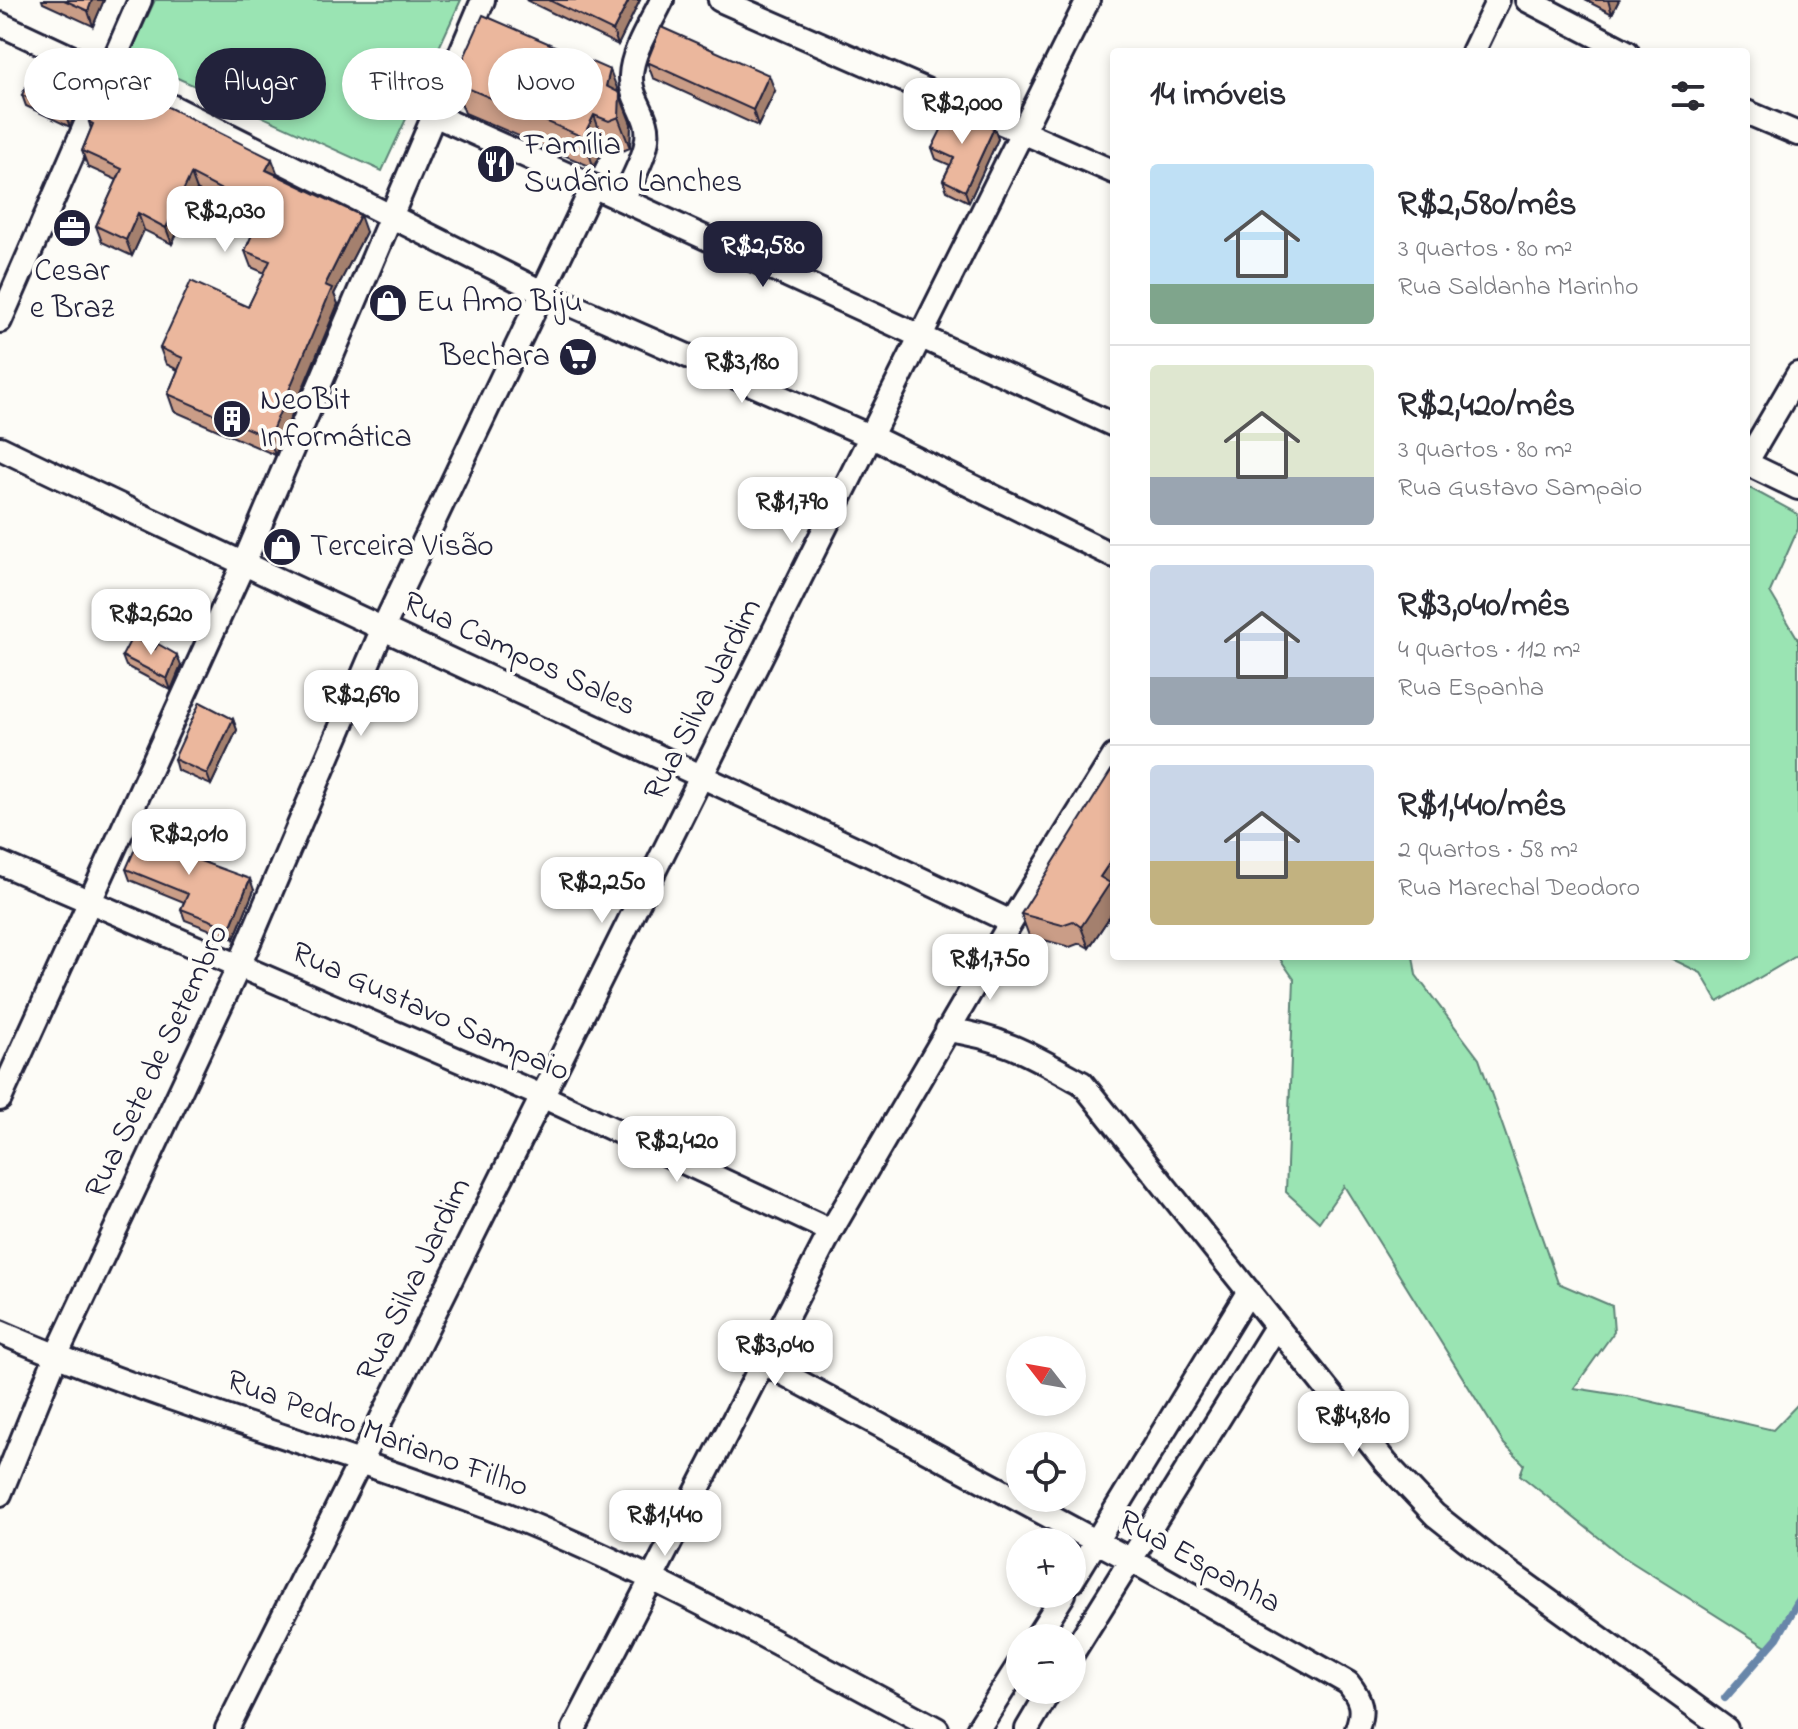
<!DOCTYPE html>
<html lang="pt">
<head>
<meta charset="utf-8">
<style>
	body { margin:0; font-family:"Indie Flower",sans-serif; background:#f7f7f7; color:#2b2b33; height:100vh; display:flex; flex-direction:column; font-size:30px; white-space:nowrap }
	* { box-sizing:border-box; margin:0 }
	p { font-size:26px; color:#7c7c81 }
	.icon { flex:none; width:44px; height:44px; fill:none; stroke:currentColor; stroke-width:2; stroke-linecap:round; stroke-linejoin:round }
	.map { position:relative; flex:1; overflow:hidden }
	.panel { position:absolute; left:1110px; top:48px; width:640px; height:912px; display:flex; flex-direction:column; background:#fff; border-radius:8px; box-shadow:0 4px 12px #0003 }
	.panel>* { flex:none }
	.banner { position:absolute; left:24px; top:48px; width:760px; height:72px; display:flex; gap:16px }
	.needle { width:52px; rotate:301deg }
	.buttons { position:absolute; left:1006px; top:1336px; display:grid; gap:16px }
	.buttons a { display:grid; place-items:center; width:80px; height:80px; border-radius:50%; background:#fff; box-shadow:0 4px 12px #0003; font-size:40px }
	.price { position:absolute; translate:-50% -68px; padding:0 18px; border-radius:16px; background:#fff; color:#222; font-size:26px; line-height:52px; filter:drop-shadow(0 2px 4px #0008) }
	.price::after { content:''; position:absolute; left:50%; top:48px; width:24px; height:18px; margin-left:-12px; background:inherit; clip-path:polygon(0 0,100% 0,50% 100%) }
	.price.on { background:#22223b; color:#fff }
	ul { padding:0; list-style:none }
	li { display:flex; align-items:center; gap:24px; height:200px; padding:0 40px }
	li+li { border-top:2px solid #e1e1e2 }
	li span { display:grid; place-items:center; flex:none; width:224px; height:160px; border-radius:8px; color:#555 }
	li>.icon { margin-inline-start:auto }
	span .icon { width:96px; height:96px; fill:#fffc; stroke-width:1 }
	li b { font-size:34px }
	h2 { display:flex; justify-content:space-between; align-items:center; height:96px; padding:0 40px; font-size:34px }
	.chip { padding:0 28px; border-radius:36px; background:#fff; box-shadow:0 4px 12px #0003; font-size:28px; line-height:72px }
	.chip.on { background:#22223b; color:#fff }
	.map>svg:first-child { display:block }
	.green { fill:#9ae4b3; stroke:#5e8377; stroke-width:2 }
	.lines { fill:none; stroke-linecap:round; stroke-linejoin:round }
	.stream { stroke:#6886a9; stroke-width:8 }
	.street-casing { stroke:#22223b; stroke-width:28 }
	.street { stroke:#fdfcf7; stroke-width:22 }
	.wall { fill:#ca9d87; stroke:#22223b; stroke-width:2 }
	.shaded-wall { fill:#a4806e; stroke:#22223b; stroke-width:2 }
	.building { fill:#ebb79d; stroke:#22223b; stroke-width:2 }
	.labels { text-anchor:middle; dominant-baseline:central; stroke-width:8; stroke-linejoin:round; paint-order:stroke }
	.poi-label { font-size:32px; fill:#22223b; stroke:#fdfcf7; text-anchor:start }
	.street-label { font-size:32px; fill:#22223b; stroke:#fdfcf7 }
</style>
</head>
<body>
<div class="map">
<svg width="1798" height="1729" viewBox="0 0 1798 1729">
	<rect width="100%" height="100%" fill="#fdfcf7"/>
	<filter id="ink" filterUnits="userSpaceOnUse"><feTurbulence type="fractalNoise" baseFrequency=".0125" numOctaves="2"/><feDisplacementMap in="SourceGraphic" scale="16" xChannelSelector="R" yChannelSelector="G"/><feConvolveMatrix kernelMatrix="1 2 1 2 8 2 1 2 1" color-interpolation-filters="sRGB"/></filter>
	<g filter="url(#ink)">
		<path class="green" d="M155,0H461L382,171L129,56Z
			M1746,486L1798,514V529L1770,592L1798,639V955L1718,1002L1701,973L1666,956H1746Z
			M1278,956H1413L1416,975L1479,1059L1558,1283L1612,1306L1614,1332L1574,1388L1632,1397L1773,1430L1798,1404V1599L1768,1648L1622,1556L1520,1475L1524,1464L1504,1444L1344,1186L1319,1222L1286,1192L1294,979Z"/>
		<g class="lines">
			<path class="stream" d="M1725,1698L1777,1638L1798,1602"/>
			<g class="street-casing">
				<path id="street" d="M720,0L1114,172
					M1527,0L1627,52
					M0,24L107,74L544,293L872,437L1114,556
					M1473,52L1498,0
					M1746,112L1798,134
					M434,115L593,186
					M623,200L1114,425
					M0,321L140,0
					M1798,374L1746,463L1798,488
					M0,448C335,610 675,761 1011,922
					M0,863L542,1096L831,1231
					M947,1030C1001,1036 1035,1057 1082,1083L1386,1463L1435,1515L1492,1560L1726,1729
					M0,1099L243,565L483,0
					M0,1332C165,1404 340,1450 508,1515C657,1574 796,1654 937,1729
					M762,1362L1129,1559L1348,1683C1361,1699 1364,1709 1357,1729
					M0,1494L56,1356L239,966L383,628L593,186L623,200C632,178 653,146 646,123C641,106 630,94 631,76C632,50 652,22 662,0
					M1072,1581L1249,1291
					M1036,1638L1064,1594
					M1072,1654L1276,1327
					M227,1729L1088,0
					M574,1729L831,1231L1011,922L1114,756
					M978,1729L1020,1663
					M1027,1729L1050,1690"/>
			</g>
			<use href="#street" class="street"/>
		</g>
		<path class="wall" d="M42,0H104L93,26L43,3Z
			M526,0H640L618,45Z
			M1585,0H1619L1612,14Z
			M647,62L775,91L758,126L653,78Z
			M453,82L618,92L620,93L631,124L630,148L620,152L605,146L594,168L465,113Z
			M85,91L70,127L26,106L22,95Z
			M89,122L278,175L366,232L334,294L338,304L275,455L174,411L168,394L178,370L166,364L160,348L248,307L265,273L251,267L245,251L258,222L197,190L172,244L144,230L132,256L102,242L96,226L117,180L88,167L82,151L91,129Z
			M994,128L998,139L969,202L947,191L943,180L950,165L936,159L932,148Z
			M122,656L181,666L171,690L126,666Z
			M233,719L237,730L211,785L177,770L174,759Z
			M171,834L175,845L254,890L234,939L185,920L181,909L184,902L130,880L126,869Z
			M1113,892L1114,896V910L1089,948L1080,943L1070,947L1029,936L1021,914Z"/>
		<path class="shaded-wall" d="M92,0H104L93,26L88,11Z
			M629,0H640L618,45L613,31Z
			M1608,0H1619L1612,14Z
			M610,70L631,124L630,148L606,86Z
			M769,75L775,91L758,126L753,110Z
			M81,80L85,91L70,127L66,116Z
			M594,115L605,146L594,168L583,137Z
			M994,128L998,139L969,202L965,191Z
			M272,159L278,175L266,170Z
			M191,174L197,190L172,244L166,228Z
			M138,213L144,230L132,256L126,240Z
			M360,215L366,232L334,294L338,304L275,455L269,438L325,285Z
			M177,655L181,666L171,690L167,679Z
			M233,719L237,730L211,785L207,774Z
			M171,834L175,845L167,842Z
			M1114,856V890L1113,892L1114,896V910L1089,948L1081,927L1100,877Z
			M250,879L254,890L234,939L230,928Z"/>
		<path class="building" d="M64,0H92L88,11Z
			M549,0H629L613,31Z
			M483,15L610,70L606,86L620,93L619,117L609,121L594,115L583,137L453,82Z
			M661,27L769,75L753,110L647,62Z
			M38,59L81,80L66,116L22,95Z
			M111,84L154,100L272,159L266,170L360,215L325,285L332,288L269,438L168,394L183,358L160,348L191,281L248,307L270,261L245,251L262,211L191,174L166,228L138,213L126,240L96,226L122,169L82,151L93,124L89,122L105,86L109,88Z
			M952,108L994,128L965,191L943,180L954,158L932,148Z
			M132,637L155,649L158,644L177,655L167,679L122,656Z
			M200,702L233,719L207,774L174,759Z
			M1114,766V856L1100,877L1110,883L1081,927L1073,921L1062,925L1021,914Z
			M146,824L171,834L167,842L202,856L200,861L250,879L230,928L181,909L188,894L126,869Z"/>
	</g>
	<defs>
		<g id="restaurant-disc" transform="scale(2)"><circle r="9.5" fill="#22223b" stroke="#fdfcf7"/><path d="M-5-6h1v4h1v-4h1v4h1v-4h1v5L-1.5 .5V6h-2V.5L-5-1ZM5-6V6H3V1.5H1.5Q1.5-4 5-6Z" fill="#fff"/></g>
		<g id="office-disc" transform="scale(2)"><circle r="9.5" fill="#22223b" stroke="#fdfcf7"/><path d="M-6-3h4V-5.5h4V-3h4V5H-6ZM-1-4.5V-3h2v-1.5ZM-6 0V1H6V0Z" fill="#fff"/></g>
		<g id="shop-disc" transform="scale(2)"><circle r="9.5" fill="#22223b" stroke="#fdfcf7"/><path d="M-5-2.5h2.3a2.7 3.5 0 0 1 5.4 0H5L5.5 6h-11ZM-1.5-2.5h3a1.5 2.3 0 0 0-3 0Z" fill="#fff"/></g>
		<g id="supermarket-disc" transform="scale(2)"><circle r="9.5" fill="#22223b" stroke="#fdfcf7"/><path d="M-6-5.5h2.5l.6 2H6L4.5 2H-2.5L-4.4-4H-6ZM-1.5 3.2a1.3 1.3 0 1 0 .1 0ZM3 3.2a1.3 1.3 0 1 0 .1 0Z" fill="#fff"/></g>
		<g id="building-disc" transform="scale(2)"><circle r="9.5" fill="#22223b" stroke="#fdfcf7"/><path d="M-4-6H4V6H1V3H-1V6H-4ZM-2.5-4.3h1.7v1.8h-1.7ZM.8-4.3h1.7v1.8H.8ZM-2.5-1h1.7V.8h-1.7ZM.8-1h1.7V.8H.8Z" fill="#fff"/></g>
	</defs>
	<g fill-rule="evenodd">
		<use href="#restaurant-disc" x="496" y="164"/>
		<use href="#office-disc" x="72" y="228"/>
		<use href="#shop-disc" x="388" y="303"/>
		<use href="#supermarket-disc" x="578" y="357"/>
		<use href="#building-disc" x="232" y="419"/>
		<use href="#shop-disc" x="282" y="547"/>
	</g>
	<g class="labels">
		<g class="poi-label">
			<text x="524" y="146">Família<tspan x="524" dy="37">Sudário Lanches</tspan></text>
			<text x="72" y="272" text-anchor="middle">Cesar<tspan x="72" dy="37">e Braz</tspan></text>
			<text x="416" y="303">Eu Amo Biju</text>
			<text x="550" y="357" text-anchor="end">Bechara</text>
			<text x="260" y="401">NeoBit<tspan x="260" dy="37">Informática</tspan></text>
			<text x="310" y="547">Terceira Visão</text>
		</g>
		<g class="street-label">
			<text transform="translate(519 655) rotate(25)">Rua Campos Sales</text>
			<text transform="translate(704 700) rotate(-63)">Rua Silva Jardim</text>
			<text transform="translate(430 1013) rotate(24)">Rua Gustavo Sampaio</text>
			<text transform="translate(158 1062) rotate(-65)">Rua Sete de Setembro</text>
			<text transform="translate(415 1280) rotate(-64)">Rua Silva Jardim</text>
			<text transform="translate(377 1435) rotate(20)">Rua Pedro Mariano Filho</text>
			<text transform="translate(1199 1563) rotate(29)">Rua Espanha</text>
		</g>
	</g>
</svg>
<div class="buttons">
<a><svg class="needle" viewBox="-14 -14 28 28"><path d="M0-13l5 13h-10z" fill="#e53935"/><path d="M0 13l5-13h-10z" fill="#7c7c81"/></svg></a>
<a><svg class="icon" aria-label="locate" viewBox="0 0 24 24"><circle cx="12" cy="12" r="6"/><path d="M12 2v4M12 18v4M2 12h4M18 12h4"/></svg></a>
<a>+</a>
<a>−</a>
</div>
<b class="price" style="left:962px;top:146px">R$2,000</b>
<b class="price" style="left:225px;top:254px">R$2,030</b>
<b class="price on" style="left:763px;top:289px">R$2,580</b>
<b class="price" style="left:742px;top:405px">R$3,180</b>
<b class="price" style="left:792px;top:545px">R$1,790</b>
<b class="price" style="left:151px;top:657px">R$2,620</b>
<b class="price" style="left:361px;top:738px">R$2,690</b>
<b class="price" style="left:189px;top:877px">R$2,010</b>
<b class="price" style="left:602px;top:925px">R$2,250</b>
<b class="price" style="left:990px;top:1002px">R$1,750</b>
<b class="price" style="left:677px;top:1184px">R$2,420</b>
<b class="price" style="left:775px;top:1388px">R$3,040</b>
<b class="price" style="left:1353px;top:1459px">R$4,810</b>
<b class="price" style="left:665px;top:1558px">R$1,440</b>
<div class="banner">
<a class="chip">Comprar</a>
<a class="chip on">Alugar</a>
<a class="chip">Filtros</a>
<a class="chip">Novo</a>
</div>
<section class="panel">
<h2>14 imóveis<svg class="icon" aria-label="filters" viewBox="0 0 24 24"><path d="M4 7h16M4 17h16"/><circle cx="9" cy="7" r="2"/><circle cx="15" cy="17" r="2"/></svg></h2>
<ul>
<li><span style="background:linear-gradient(#bfe0f5 75%,#7fa58c 0)"><svg class="icon" aria-label="home" viewBox="0 0 24 24"><path d="M3 11l9-7 9 7M6 9v11h12V9"/></svg></span><div><b>R$2,580/mês</b><p>3 quartos · 80 m²</p><p>Rua Saldanha Marinho</p></div></li>
<li><span style="background:linear-gradient(#dfe7d0 70%,#9aa5b1 0)"><svg class="icon" aria-label="home" viewBox="0 0 24 24"><path d="M3 11l9-7 9 7M6 9v11h12V9"/></svg></span><div><b>R$2,420/mês</b><p>3 quartos · 80 m²</p><p>Rua Gustavo Sampaio</p></div></li>
<li><span style="background:linear-gradient(#c9d6e8 70%,#9aa5b1 0)"><svg class="icon" aria-label="home" viewBox="0 0 24 24"><path d="M3 11l9-7 9 7M6 9v11h12V9"/></svg></span><div><b>R$3,040/mês</b><p>4 quartos · 112 m²</p><p>Rua Espanha</p></div></li>
<li><span style="background:linear-gradient(#c9d6e8 60%,#c2b280 0)"><svg class="icon" aria-label="home" viewBox="0 0 24 24"><path d="M3 11l9-7 9 7M6 9v11h12V9"/></svg></span><div><b>R$1,440/mês</b><p>2 quartos · 58 m²</p><p>Rua Marechal Deodoro</p></div></li>
</ul>
</section>
</div>
</body>
</html>
